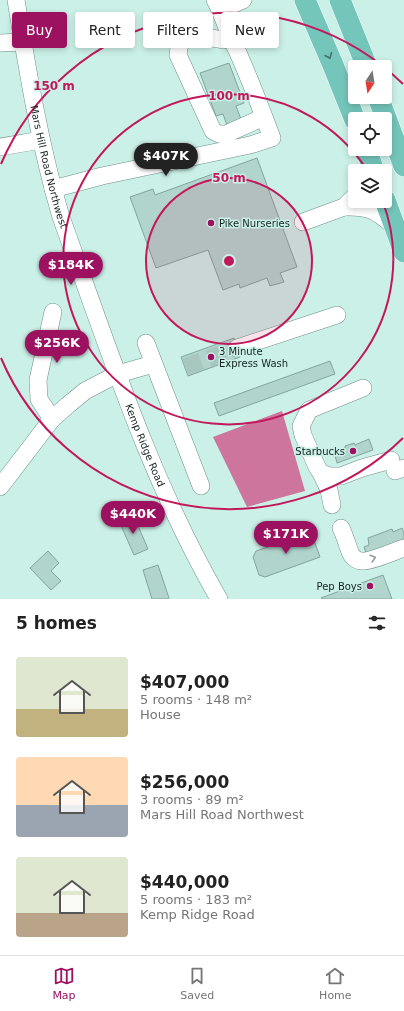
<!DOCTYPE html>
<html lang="en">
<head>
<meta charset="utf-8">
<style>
	body { margin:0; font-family:"DejaVu Sans",sans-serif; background:#f6f6f6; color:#222; height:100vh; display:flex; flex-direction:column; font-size:15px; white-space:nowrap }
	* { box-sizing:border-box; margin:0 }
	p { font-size:13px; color:#767676 }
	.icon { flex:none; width:22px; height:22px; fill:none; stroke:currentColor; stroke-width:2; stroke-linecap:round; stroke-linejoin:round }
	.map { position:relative; height:599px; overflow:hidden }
	.side { display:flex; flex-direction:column; background:#fff; flex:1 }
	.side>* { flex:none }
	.guide { position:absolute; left:12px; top:12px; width:380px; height:36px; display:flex; gap:8px }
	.needle { width:26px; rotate:192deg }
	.tools { position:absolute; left:348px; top:60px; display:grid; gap:8px }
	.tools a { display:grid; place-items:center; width:44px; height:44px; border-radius:4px; background:#fff; box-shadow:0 2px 6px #0003; font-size:20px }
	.price { position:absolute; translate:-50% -34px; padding:0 9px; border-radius:14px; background:#9c1261; color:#fff; font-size:13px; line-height:26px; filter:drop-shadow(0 1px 2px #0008) }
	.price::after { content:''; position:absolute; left:50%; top:24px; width:12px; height:9px; margin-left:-6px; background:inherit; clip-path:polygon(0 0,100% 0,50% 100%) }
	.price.selected { background:#222; color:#fff }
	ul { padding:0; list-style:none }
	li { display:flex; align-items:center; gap:12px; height:100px; padding:0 16px }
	li span { display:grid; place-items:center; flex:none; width:112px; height:80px; border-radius:4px; color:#555 }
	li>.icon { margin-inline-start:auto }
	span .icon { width:48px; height:48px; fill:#fffc; stroke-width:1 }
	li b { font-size:17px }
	h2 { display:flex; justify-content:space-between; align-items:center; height:48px; padding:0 16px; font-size:17px }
	.chip { padding:0 14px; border-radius:4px; background:#fff; box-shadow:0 2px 6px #0003; font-size:14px; line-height:36px }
	.chip.selected { background:#9c1261; color:#fff }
	.tabs { display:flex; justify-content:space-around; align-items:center; height:56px; border-top:1px solid #e0e0e0; background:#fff; font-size:11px; color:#767676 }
	.tabs a { display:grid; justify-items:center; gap:2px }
	.tabs .selected { color:#9c1261 }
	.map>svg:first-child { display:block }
	.water { fill:#cd759c }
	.building { fill:#b1d5cd; stroke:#82a59d }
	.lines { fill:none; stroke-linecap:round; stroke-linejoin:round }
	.minor-tunnel { stroke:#a7c7bf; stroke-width:17; stroke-dasharray:17 8; stroke-linecap:butt }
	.minor-casing { stroke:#6d9088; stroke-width:18 }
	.major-casing { stroke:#fff; stroke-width:22 }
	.minor { stroke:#fff; stroke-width:17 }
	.major { stroke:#74c5ba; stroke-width:21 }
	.oneway { stroke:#44746d }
	.oneway2 { stroke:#969c9b }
	.ring { fill:none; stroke:#c2185b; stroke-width:2 }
	.poi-dot { fill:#9c1261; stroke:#cbf0e7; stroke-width:1.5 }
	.labels { text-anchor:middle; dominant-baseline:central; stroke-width:3; stroke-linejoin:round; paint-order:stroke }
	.street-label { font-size:10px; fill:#152320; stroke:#cbf0e7 }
	.poi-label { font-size:10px; fill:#152320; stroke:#cbf0e7; text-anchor:start }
	.centre { fill:#c2185b; stroke:#cbf0e7; stroke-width:2 }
	.ring-label { font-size:12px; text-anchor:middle; font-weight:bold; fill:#c2185b; stroke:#cbf0e7; stroke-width:3; stroke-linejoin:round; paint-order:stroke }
</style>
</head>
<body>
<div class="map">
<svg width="404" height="599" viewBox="0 0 404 599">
	<rect width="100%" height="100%" fill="#cbf0e7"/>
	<path class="water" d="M282,411L305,491L247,507L213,437Z"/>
	<path class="building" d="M229,63L244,103L236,106L242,122L228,128L223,114L216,116L200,73Z
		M257,158L297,267L280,273L284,282L270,286L267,278L240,288L239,284L223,290L208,250L156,268L130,197L153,189L155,195Z
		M234,338L240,357L188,376L181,357Z
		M330,361L335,374L219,416L214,403Z
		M369,439L373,450L337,463L334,452L345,448V446L354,443L355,445Z
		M133,514L148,549L134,555L119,521Z
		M402,528L404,533V541L367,556L364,547L369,545L368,538L392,529L393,532Z
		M311,532L320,557L265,577L259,575L253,557L256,551Z
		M48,551L59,563L51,571L61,581L51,590L30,568Z
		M158,565L169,598L167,599H152L143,570Z
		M383,575L392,599H322L321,598Z"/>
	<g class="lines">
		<path class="minor-tunnel" d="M185,367L237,348"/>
		<g class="minor-casing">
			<g id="minor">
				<path id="s1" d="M16,0C28,73 40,146 61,217C108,347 150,480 219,599"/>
				<path d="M215,0L220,10L243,0"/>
				<path d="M220,10L231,38"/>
				<path d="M0,43L23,42"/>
				<path d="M0,147L41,140"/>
				<path d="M53,189L102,176L250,145L272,138C259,104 247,70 231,38L223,40L201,36L192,35L183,39L179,47L178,55L213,131L219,134H226L264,117"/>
				<path d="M344,207C369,206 375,210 394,226"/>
				<path d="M303,222L344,207L355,196"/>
				<path d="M146,343L201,486"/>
				<path d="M237,348L337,315"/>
				<path d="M363,388L309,410L301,426L303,435L317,467L321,473L330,476H341L362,468L391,460"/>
				<path d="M52,419L39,399L38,380L53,312"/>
				<path d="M395,471L404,468"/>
				<path d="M321,473L329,490L332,505"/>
				<path d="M0,487L52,419L68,405L85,391L104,381L118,374L153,364"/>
				<path d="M341,528C345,536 347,544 350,552C352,557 357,561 362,561C370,562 395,551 404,548"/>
			</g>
		</g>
		<g class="major-casing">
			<path id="major" d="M305,0L333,65L355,120
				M340,0L367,67
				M378,97L404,166
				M366,149L374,171
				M385,200L404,252"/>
		</g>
		<use href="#minor" class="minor"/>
		<use href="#major" class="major"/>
	</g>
	<defs><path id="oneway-chevron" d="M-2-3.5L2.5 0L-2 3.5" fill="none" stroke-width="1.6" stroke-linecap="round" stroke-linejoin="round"/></defs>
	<use class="oneway" href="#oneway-chevron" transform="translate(329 56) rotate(67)"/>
	<use class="oneway2" href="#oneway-chevron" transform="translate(373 558) rotate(-18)"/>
	<circle cx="229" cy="261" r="83" fill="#c2185b" fill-opacity=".12"/>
	<g class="ring">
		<circle cx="229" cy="261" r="83"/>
		<path d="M383 202A165 165 0 1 1 367 170"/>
		<path d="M403 438A248 248 0 0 1 1 358M1 164A248 248 0 0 1 403 84"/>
	</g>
	<g class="poi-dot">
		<circle cx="211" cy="223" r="4"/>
		<circle cx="211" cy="357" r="4"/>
		<circle cx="353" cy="451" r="4"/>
		<circle cx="370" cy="586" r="4"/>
	</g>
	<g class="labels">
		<g class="street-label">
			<text stroke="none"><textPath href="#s1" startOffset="170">Mars Hill Road Northwest</textPath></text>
			<text stroke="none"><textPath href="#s1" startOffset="465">Kemp Ridge Road</textPath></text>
		</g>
		<g class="poi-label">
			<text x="219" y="223">Pike Nurseries</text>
			<text x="219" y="351">3 Minute<tspan x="219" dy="12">Express Wash</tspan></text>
			<text x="345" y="451" text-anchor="end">Starbucks</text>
			<text x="362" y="586" text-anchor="end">Pep Boys</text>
		</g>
	</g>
	<circle cx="229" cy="261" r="6" class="centre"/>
	<g class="ring-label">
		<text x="54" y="90">150 m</text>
		<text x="229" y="100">100 m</text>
		<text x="229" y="182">50 m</text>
	</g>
</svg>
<div class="tools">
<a><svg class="needle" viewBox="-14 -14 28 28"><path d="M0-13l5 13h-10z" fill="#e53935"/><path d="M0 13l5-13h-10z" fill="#767676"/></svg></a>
<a><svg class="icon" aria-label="locate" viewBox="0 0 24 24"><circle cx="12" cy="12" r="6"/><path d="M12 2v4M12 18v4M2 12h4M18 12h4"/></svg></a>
<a><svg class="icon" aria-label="layers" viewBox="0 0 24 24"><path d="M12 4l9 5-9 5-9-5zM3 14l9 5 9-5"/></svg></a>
</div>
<b class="price selected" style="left:166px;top:177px">$407K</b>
<b class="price" style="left:71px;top:286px">$184K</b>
<b class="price" style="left:57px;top:364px">$256K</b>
<b class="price" style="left:133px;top:535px">$440K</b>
<b class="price" style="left:286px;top:555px">$171K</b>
<div class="guide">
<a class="chip selected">Buy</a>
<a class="chip">Rent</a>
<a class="chip">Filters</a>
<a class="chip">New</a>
</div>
</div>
<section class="side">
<h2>5 homes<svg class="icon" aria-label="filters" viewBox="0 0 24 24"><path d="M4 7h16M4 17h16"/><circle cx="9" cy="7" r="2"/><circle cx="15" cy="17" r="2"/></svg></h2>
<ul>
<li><span style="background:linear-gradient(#dfe7d0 65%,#c2b280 0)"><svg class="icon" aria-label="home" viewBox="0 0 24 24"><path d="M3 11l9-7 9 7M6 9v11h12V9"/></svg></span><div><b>$407,000</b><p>5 rooms · 148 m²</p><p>House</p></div></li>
<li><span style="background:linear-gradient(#ffd9b3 60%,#9aa5b1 0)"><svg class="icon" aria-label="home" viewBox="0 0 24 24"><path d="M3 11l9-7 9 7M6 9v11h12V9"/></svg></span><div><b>$256,000</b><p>3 rooms · 89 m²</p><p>Mars Hill Road Northwest</p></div></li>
<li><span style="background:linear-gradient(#dfe7d0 70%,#b9a48a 0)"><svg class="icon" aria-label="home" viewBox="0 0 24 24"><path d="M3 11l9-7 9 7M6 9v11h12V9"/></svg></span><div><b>$440,000</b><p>5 rooms · 183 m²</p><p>Kemp Ridge Road</p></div></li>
</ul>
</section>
<nav class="tabs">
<a class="selected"><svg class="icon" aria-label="map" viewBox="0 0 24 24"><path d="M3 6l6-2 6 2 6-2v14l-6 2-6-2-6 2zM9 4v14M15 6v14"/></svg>Map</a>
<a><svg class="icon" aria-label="saved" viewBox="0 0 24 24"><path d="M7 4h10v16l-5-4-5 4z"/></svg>Saved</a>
<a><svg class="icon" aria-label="home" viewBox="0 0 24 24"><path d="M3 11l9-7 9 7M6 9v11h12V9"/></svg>Home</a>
</nav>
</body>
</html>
